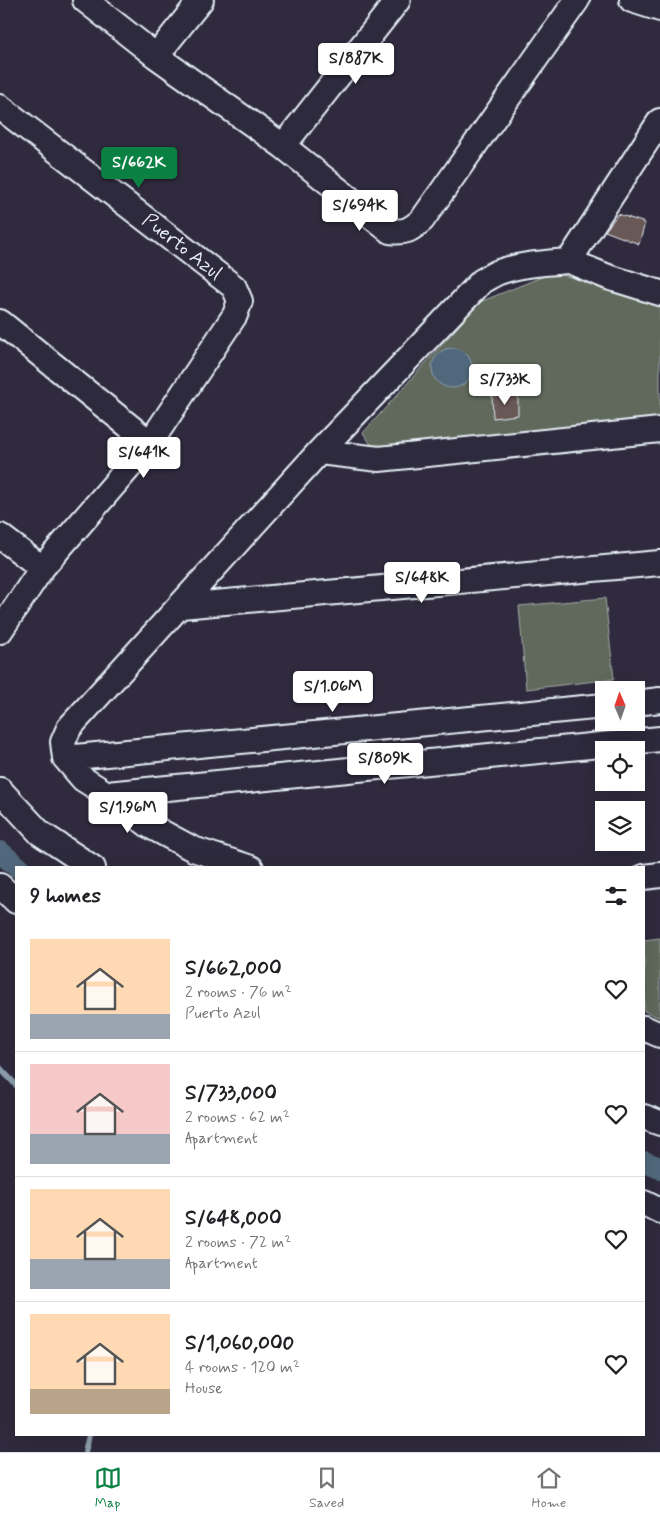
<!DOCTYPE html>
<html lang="en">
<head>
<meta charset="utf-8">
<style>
	body { margin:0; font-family:Mynerve,sans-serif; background:#f2f2f2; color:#202124; height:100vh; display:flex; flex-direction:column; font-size:19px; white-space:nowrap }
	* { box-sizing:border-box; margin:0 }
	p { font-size:16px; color:#757577 }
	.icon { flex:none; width:28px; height:28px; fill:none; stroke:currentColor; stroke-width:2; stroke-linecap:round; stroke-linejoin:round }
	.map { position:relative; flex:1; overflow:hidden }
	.drawer { position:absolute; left:15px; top:866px; width:630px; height:570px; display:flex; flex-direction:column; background:#fff; border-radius:0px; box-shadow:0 5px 20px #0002 }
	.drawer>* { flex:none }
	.needle { width:32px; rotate:358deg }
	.controls { position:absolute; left:595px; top:681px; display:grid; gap:10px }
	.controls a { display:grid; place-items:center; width:50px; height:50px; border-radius:0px; background:#fff; box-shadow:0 5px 20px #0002; font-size:25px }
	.price { position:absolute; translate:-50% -42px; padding:0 11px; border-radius:5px; background:#fff; color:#222; font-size:16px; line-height:32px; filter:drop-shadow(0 1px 2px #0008) }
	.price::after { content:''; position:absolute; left:50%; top:30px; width:15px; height:11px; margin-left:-8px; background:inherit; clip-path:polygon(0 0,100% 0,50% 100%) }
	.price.active { background:#0b8043; color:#fff }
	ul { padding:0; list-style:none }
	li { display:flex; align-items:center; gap:15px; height:125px; padding:0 15px }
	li+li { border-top:1px solid #e0e0e0 }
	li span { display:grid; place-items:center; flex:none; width:140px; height:100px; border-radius:0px; color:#555 }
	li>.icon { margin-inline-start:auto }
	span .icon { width:60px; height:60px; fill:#fffc; stroke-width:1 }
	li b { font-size:21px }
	h2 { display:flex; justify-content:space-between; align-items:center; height:60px; padding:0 15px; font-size:21px }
	.tabs { display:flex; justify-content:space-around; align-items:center; height:70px; border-top:1px solid #e0e0e0; background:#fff; font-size:14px; color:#757577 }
	.tabs a { display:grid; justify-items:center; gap:2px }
	.tabs .active { color:#0b8043 }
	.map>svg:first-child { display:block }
	.green { fill:#61695c; stroke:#a4adaa }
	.water { fill:#51687c; stroke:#8d9fae }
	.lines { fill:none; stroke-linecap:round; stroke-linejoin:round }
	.stream { stroke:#8d9fae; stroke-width:6 }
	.canal { stroke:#51687c; stroke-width:22 }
	.building { fill:#685956; stroke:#e8f1f8 }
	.minor-casing { stroke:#e8f1f8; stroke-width:28 }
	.minor { stroke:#2f2a3d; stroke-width:24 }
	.labels { text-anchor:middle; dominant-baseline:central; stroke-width:4; stroke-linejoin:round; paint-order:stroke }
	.street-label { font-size:20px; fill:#e8f1f8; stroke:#2f2a3d }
</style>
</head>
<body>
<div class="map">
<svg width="660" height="1452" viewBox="0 0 660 1452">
	<rect width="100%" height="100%" fill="#2f2a3d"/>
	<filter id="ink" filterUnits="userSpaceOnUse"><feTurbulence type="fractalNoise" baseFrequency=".02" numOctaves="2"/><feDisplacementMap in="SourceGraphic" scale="10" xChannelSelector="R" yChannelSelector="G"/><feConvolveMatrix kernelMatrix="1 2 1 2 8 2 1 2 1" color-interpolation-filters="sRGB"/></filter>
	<g filter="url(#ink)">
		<path class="green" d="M554,272L660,306V422L375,450L363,433L480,302Z
			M605,598L614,679L526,689L519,606Z
			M660,938V1018L644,1011V940Z"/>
		<path class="water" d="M432 368a20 20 0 1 1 40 0a20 20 0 1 1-40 0Z"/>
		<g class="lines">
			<path class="stream" d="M0,1068L16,1085
				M85,1452L89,1435"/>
			<path class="canal" d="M0,852L19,868
				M644,1162L660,1168"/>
		</g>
		<path class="building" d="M618,214L645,223L639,244L605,231Z
			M518,394V415L493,418L492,396Z"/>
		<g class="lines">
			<g class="minor-casing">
				<path id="minor" d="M85,0L156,56L283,146L390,231C406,233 410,230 422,220L577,0
					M632,0L660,9
					M156,56L201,0
					M0,107L234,287L240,301L235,315L150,443L42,568L0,631
					M283,146L398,0
					M569,261L608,277L660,293
					M0,322L150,443
					M319,452L379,459L660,430
					M0,536L42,568
					M181,606L660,563
					M636,703L660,700
					M65,758L604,706
					M0,790L40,833L93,868
					M107,794L660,739
					M251,868L193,849L150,826L107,794L83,779L65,758L63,742L69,728L319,452L482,281C488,278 493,274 499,272C521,264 546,263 569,261L660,121
					M644,877L660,875
					M0,886L16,901
					M644,1028L660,1035
					M644,1117L660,1123
					M644,1203L660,1211"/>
			</g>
			<use href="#minor" class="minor"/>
		</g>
	</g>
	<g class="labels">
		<g class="street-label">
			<text transform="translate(182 247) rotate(38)">Puerto Azul</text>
		</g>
	</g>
</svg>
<div class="controls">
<a><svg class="needle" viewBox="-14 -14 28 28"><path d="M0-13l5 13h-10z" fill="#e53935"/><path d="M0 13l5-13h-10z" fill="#757577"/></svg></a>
<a><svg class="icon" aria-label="locate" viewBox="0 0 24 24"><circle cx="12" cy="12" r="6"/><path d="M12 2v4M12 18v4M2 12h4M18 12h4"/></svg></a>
<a><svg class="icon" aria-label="layers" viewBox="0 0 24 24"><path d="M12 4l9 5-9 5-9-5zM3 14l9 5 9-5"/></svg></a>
</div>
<b class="price" style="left:356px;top:85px">S/887K</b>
<b class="price active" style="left:139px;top:189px">S/662K</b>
<b class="price" style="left:360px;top:232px">S/694K</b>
<b class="price" style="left:505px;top:406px">S/733K</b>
<b class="price" style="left:144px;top:479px">S/641K</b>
<b class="price" style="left:422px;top:604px">S/648K</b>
<b class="price" style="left:333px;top:713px">S/1.06M</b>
<b class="price" style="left:385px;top:785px">S/809K</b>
<b class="price" style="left:128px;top:834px">S/1.96M</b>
<section class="drawer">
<h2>9 homes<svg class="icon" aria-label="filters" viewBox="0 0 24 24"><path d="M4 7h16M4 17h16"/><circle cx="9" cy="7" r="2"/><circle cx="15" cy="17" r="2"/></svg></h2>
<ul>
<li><span style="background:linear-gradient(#ffd9b3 75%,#9aa5b1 0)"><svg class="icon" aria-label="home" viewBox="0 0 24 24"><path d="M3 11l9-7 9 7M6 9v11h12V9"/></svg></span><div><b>S/662,000</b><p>2 rooms · 76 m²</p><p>Puerto Azul</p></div><svg class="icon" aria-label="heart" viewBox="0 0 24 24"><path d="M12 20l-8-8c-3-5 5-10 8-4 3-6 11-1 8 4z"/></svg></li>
<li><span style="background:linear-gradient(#f6c9c9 70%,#9aa5b1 0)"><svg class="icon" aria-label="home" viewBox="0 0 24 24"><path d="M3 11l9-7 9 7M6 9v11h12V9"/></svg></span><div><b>S/733,000</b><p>2 rooms · 62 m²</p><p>Apartment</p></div><svg class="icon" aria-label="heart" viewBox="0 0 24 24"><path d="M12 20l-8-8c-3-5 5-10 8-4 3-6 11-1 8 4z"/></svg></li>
<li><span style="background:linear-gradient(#ffd9b3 70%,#9aa5b1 0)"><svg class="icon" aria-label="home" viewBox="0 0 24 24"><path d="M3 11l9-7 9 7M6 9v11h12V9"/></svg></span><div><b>S/648,000</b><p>2 rooms · 72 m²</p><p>Apartment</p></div><svg class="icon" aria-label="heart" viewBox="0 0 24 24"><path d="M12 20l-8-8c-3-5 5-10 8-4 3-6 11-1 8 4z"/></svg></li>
<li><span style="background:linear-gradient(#ffd9b3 75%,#b9a48a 0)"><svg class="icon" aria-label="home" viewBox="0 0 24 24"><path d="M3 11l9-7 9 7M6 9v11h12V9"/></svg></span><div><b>S/1,060,000</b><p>4 rooms · 120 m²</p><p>House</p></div><svg class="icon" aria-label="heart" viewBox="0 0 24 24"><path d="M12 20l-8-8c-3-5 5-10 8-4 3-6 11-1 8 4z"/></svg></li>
</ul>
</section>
</div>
<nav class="tabs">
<a class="active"><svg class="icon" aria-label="map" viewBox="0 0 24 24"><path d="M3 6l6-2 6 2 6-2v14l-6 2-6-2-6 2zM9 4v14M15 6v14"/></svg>Map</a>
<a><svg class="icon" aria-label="saved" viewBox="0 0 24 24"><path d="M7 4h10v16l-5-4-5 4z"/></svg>Saved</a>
<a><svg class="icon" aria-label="home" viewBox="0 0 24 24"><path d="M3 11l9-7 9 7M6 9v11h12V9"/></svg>Home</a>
</nav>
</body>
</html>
